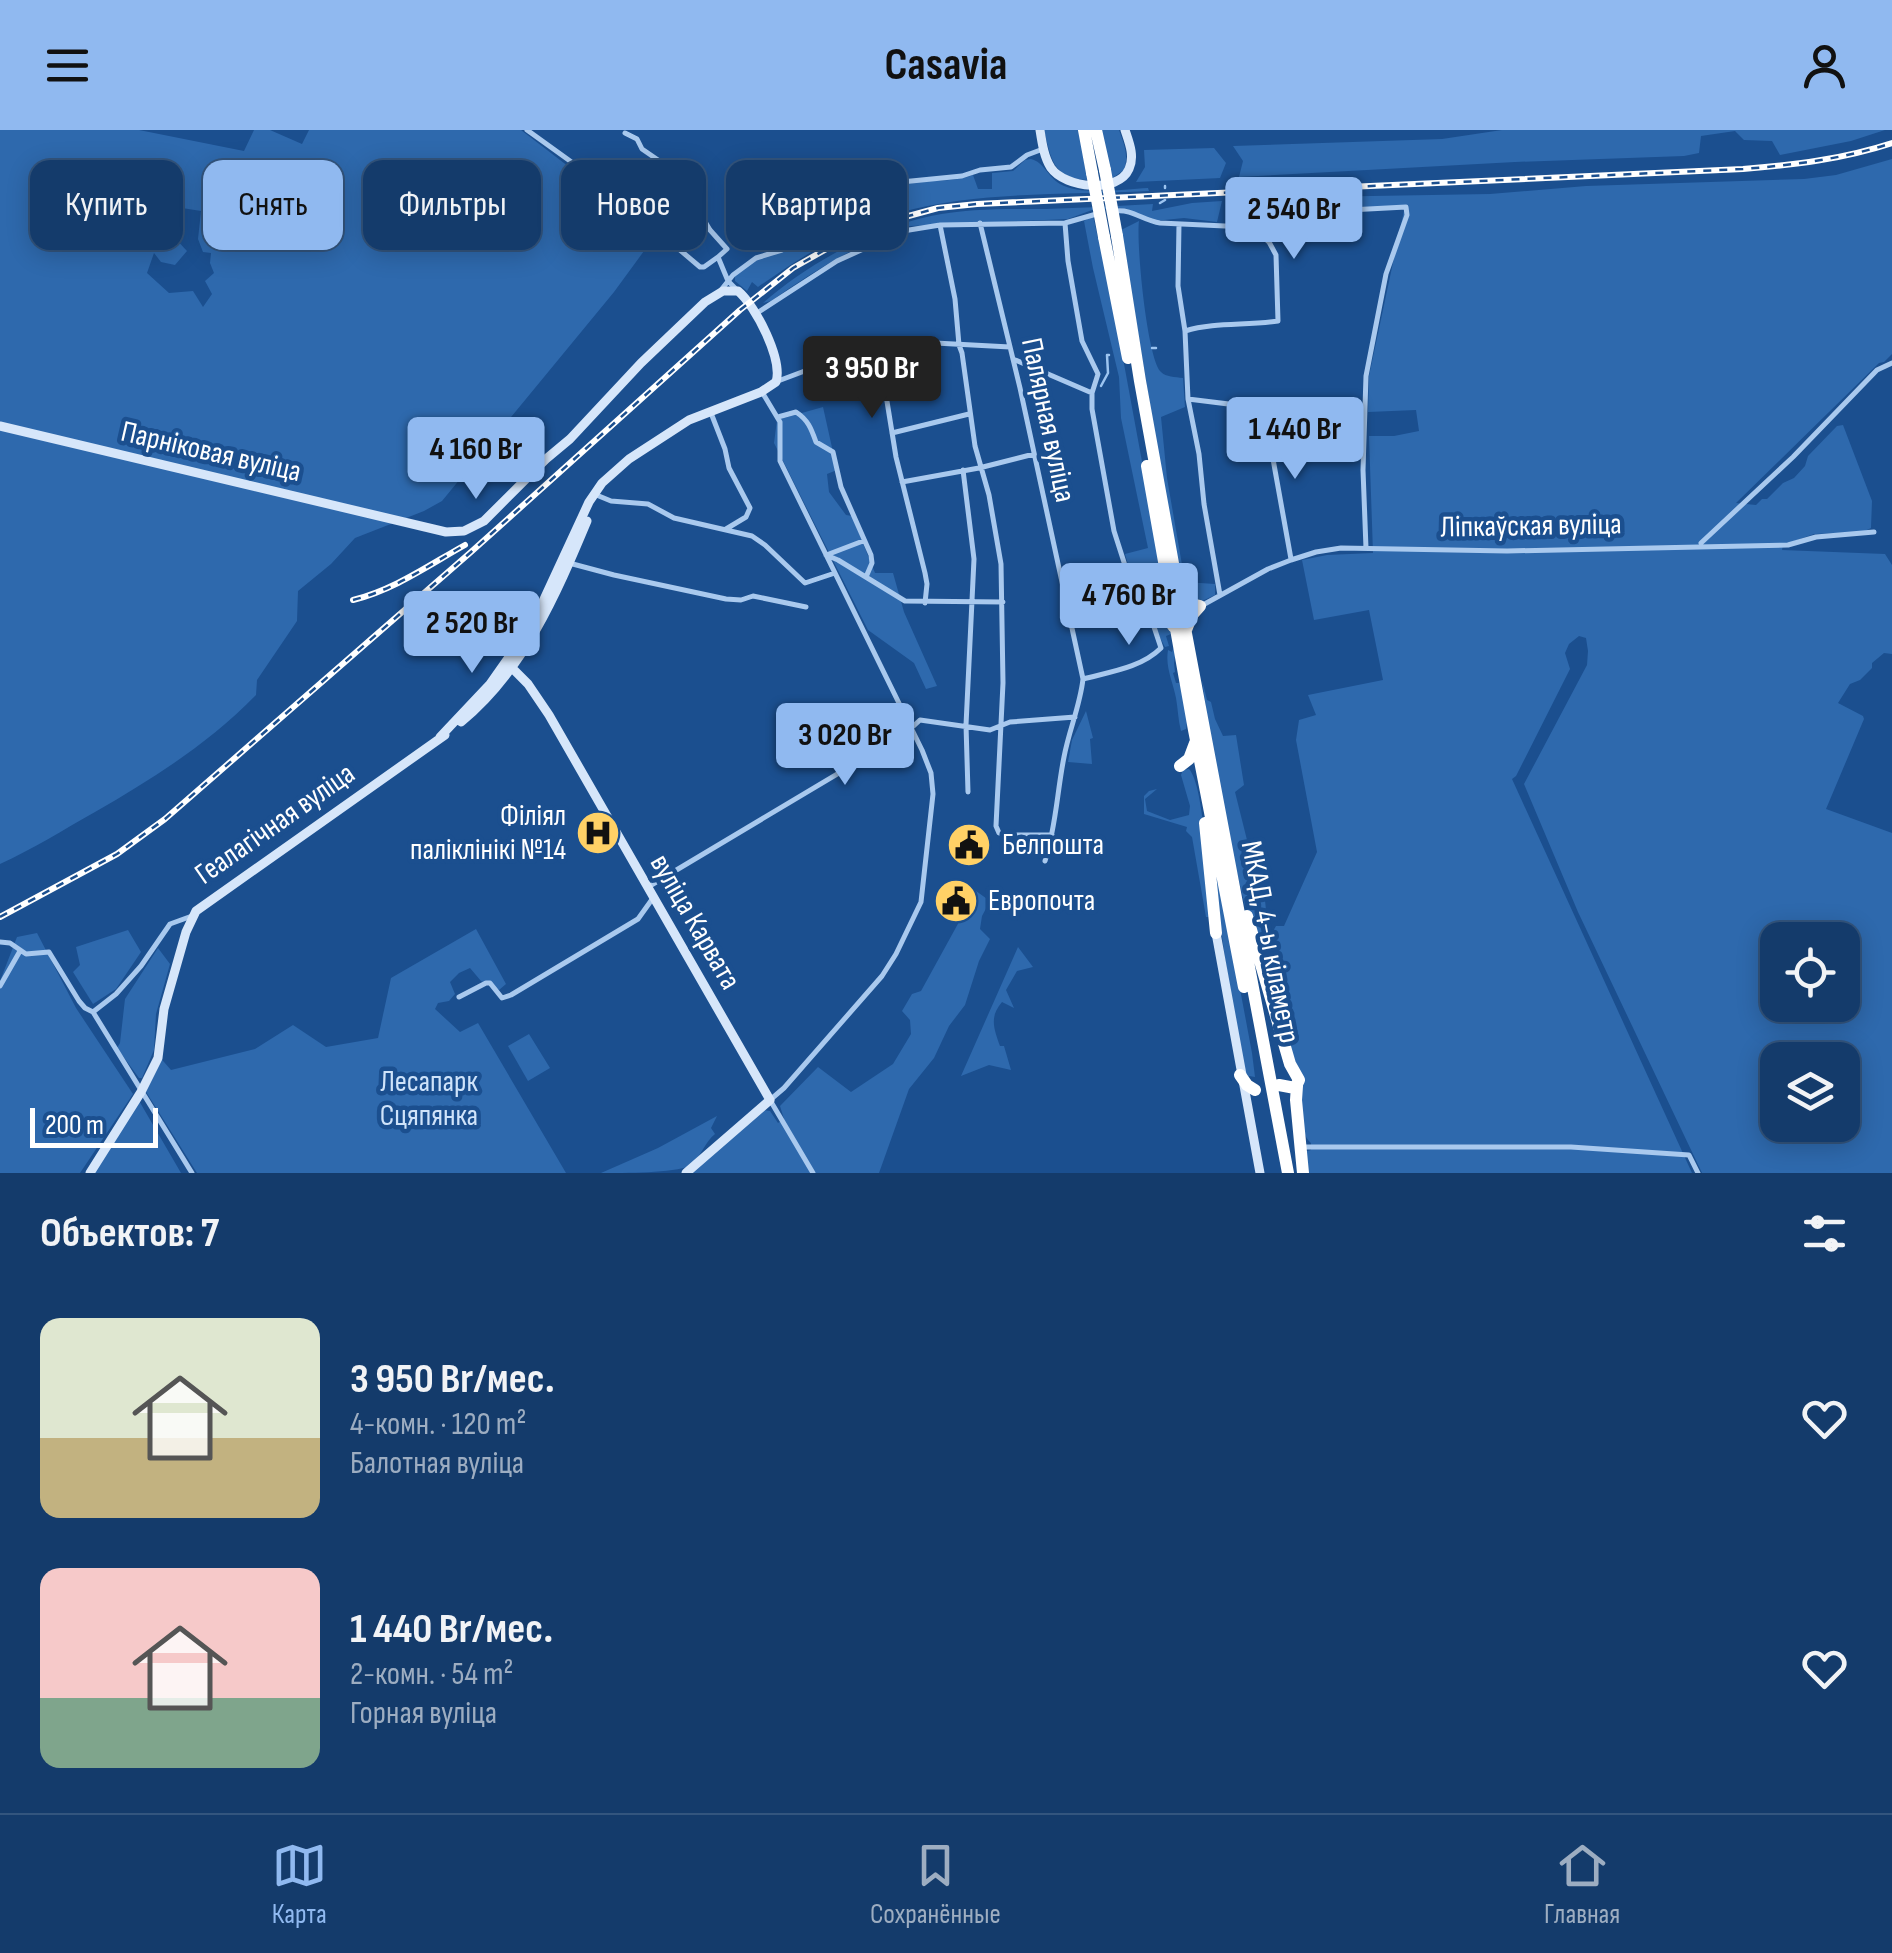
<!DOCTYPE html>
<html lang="ru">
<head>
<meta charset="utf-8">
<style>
	body { margin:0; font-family:"Sofia Sans Condensed",sans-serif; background:#214673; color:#f1f3f6; height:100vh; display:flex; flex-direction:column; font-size:38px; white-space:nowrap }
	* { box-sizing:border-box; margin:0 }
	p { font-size:32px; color:#9dadc1 }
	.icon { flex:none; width:55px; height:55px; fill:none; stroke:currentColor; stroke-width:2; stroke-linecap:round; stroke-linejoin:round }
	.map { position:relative; height:1043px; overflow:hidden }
	.sheet { display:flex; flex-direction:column; background:#143b6b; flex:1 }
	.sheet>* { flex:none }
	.banner { position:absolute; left:30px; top:30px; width:1000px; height:90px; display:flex; gap:20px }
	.controls { position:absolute; left:1760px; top:792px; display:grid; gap:20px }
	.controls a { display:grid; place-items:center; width:100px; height:100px; border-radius:20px; background:#143b6b; box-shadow:0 5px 25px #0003,0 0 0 2px #33557e; font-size:50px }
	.scale { position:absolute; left:30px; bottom:25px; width:128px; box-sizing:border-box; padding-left:10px; border:5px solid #fff; border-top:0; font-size:28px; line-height:35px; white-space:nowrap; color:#fff; -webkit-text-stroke:8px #1b4f8f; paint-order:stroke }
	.price { position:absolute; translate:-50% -85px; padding:0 22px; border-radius:10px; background:#90b9f0; color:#111; font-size:32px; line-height:65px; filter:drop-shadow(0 2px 5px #0008) }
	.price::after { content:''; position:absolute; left:50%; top:60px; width:30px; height:22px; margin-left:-15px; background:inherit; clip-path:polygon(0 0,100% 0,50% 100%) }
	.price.active { background:#222; color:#fff }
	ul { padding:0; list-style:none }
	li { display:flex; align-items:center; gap:30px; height:250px; padding:0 40px }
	li span { display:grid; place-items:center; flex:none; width:280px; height:200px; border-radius:20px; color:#555 }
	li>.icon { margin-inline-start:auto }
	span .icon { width:120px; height:120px; fill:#fffc; stroke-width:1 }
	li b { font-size:42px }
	h2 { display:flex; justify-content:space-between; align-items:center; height:120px; padding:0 40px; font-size:42px }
	.tag { padding:0 35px; border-radius:20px; background:#143b6b; box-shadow:0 5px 25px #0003,0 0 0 2px #33557e; font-size:35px; line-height:90px }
	.tag.active { background:#90b9f0; color:#111 }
	header { display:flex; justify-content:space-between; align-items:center; height:130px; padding:0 40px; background:#90b9f0; color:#111; font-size:45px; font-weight:700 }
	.menu { display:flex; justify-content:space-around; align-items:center; height:140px; border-top:2px solid #33557e; background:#143b6b; font-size:28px; color:#9dadc1 }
	.menu a { display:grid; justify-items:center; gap:5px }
	.menu .active { color:#90b9f0 }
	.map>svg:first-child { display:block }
	.green { fill:#2e69ad; fill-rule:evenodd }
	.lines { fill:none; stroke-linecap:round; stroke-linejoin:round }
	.stream { stroke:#9cc4f0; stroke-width:2.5 }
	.street { stroke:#a9c9ee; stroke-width:5 }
	.secondary { stroke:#d6e6fa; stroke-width:9 }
	.highway { stroke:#fff; stroke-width:12 }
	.rail-casing { stroke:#fff; stroke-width:6 }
	.rail { stroke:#1b4f8f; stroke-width:2.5; stroke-dasharray:8; stroke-linecap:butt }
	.highway-bridge { stroke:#fff; stroke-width:12 }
	.labels { text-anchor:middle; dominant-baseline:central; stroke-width:9; stroke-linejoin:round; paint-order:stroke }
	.street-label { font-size:30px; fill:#fff; stroke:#1b4f8f }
	.poi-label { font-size:30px; fill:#fff; stroke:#1b4f8f; text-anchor:start }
	.park-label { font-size:30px; fill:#cfe3fa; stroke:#1b4f8f }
</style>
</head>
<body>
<header><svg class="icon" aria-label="menu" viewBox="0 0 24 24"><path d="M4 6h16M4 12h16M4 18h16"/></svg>Casavia<svg class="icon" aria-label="person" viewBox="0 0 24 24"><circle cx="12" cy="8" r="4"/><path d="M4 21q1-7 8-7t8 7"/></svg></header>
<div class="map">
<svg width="1892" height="1043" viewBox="0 0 1892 1043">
	<rect width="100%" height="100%" fill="#1b4f8f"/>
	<path class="green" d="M0,0H139L244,21L254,0H270L302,14L309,0H521L638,90L644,106V121L614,162L442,371L424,381L355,408L331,434L298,461L297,491L257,550L256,565C208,614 154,648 95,682C63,700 33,719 0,734ZM182,78L201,81L198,109L203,122L211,123L210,133L214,143L205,151L212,164L203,177L193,161L169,163L147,143L154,123L161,132L175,135L187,121L173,106L163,102L159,89L143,84ZM266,83L271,89L282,88L287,96L290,113L279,120L263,116L262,102Z
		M1044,0H1079L1087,50C1053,48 1051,29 1044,0Z
		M1101,0H1119C1124,14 1129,25 1124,40L1111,49Z
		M1502,0H1885L1851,11L1780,25L1772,11L1744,10L1735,1L1701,6L1699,23L1684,26L1515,32L1239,47L1243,31L1233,16L1442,9Z
		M1214,18L1226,33L1220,48L1136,52L1145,37L1144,20Z
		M1031,29C1044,32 1048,47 1060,54C1080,66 1124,59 1148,58L1149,61C1068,65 979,61 902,82C848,96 803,126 758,157L752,152L747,161L735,151V146L755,130L862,91L869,82L867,65C888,44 944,57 973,45L978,59H992V43L1013,41L1025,30Z
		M1892,29V224L1884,232L1879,233L1736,373L1756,375L1762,369H1767L1783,353L1794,348L1805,336L1808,326L1837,296L1843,295L1872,371L1871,398L1863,402L1814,404L1783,415L1782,420L1885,424L1892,435V524L1884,523L1872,533V538L1860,550L1850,554L1838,573L1863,586L1864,589L1826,679L1892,703V1043H1702L1578,782L1524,654L1587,535L1588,521L1586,508L1579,506L1569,514L1565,523L1570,539L1516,646L1512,649L1692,1043H1306L1307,1021L1311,1020V1013C1298,1001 1301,979 1299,962C1291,919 1272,877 1268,833C1266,820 1269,808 1276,796H1284L1317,722L1296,610L1299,590L1316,585L1308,565L1383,550L1369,480L1314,490L1302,430L1327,425L1373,423L1369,306H1394L1419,301L1416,280L1368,282L1369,246L1405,76L1325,78L1270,95L1226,92L1231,75L1313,67L1490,64L1586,56L1804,49L1836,45ZM1778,810H1842V875H1778ZM1778,930H1842V995H1778Z
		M1222,71L1217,92L1184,88L1154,91L1120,78L1092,80L1068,89L910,96C858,113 815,140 771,171L763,173C809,133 871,99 931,86C968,78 1008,79 1046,79C1081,78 1117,76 1153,74L1152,81L1192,73Z
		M1093,86L1098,108L1101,109L1155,402L1165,473L1152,483L1142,477L1138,470L1125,424L1148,418L1121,288L1119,247L1093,138L1084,91Z
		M1139,91C1136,113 1147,228 1161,242C1166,247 1175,247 1183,248L1185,277L1161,287L1167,348L1185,452L1215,454V465L1200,472L1194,473L1184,460L1171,401L1121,100Z
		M823,277L837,340L827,344L829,362L846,385L852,386L875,443H893L904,482L937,556L926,559L914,533L868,500L774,313L777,290Z
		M1157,490L1169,492L1176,519L1174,533L1175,542L1173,543L1176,553H1179C1186,566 1189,585 1186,599L1181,601C1178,590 1178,579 1176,568C1173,552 1165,537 1168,520L1172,522L1174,517L1171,504L1166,506L1169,516L1165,517L1155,498Z
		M1202,550L1207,570L1211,572L1215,589L1223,606L1236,605L1244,655L1235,662L1253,734L1263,751L1266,780H1271V783L1261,786L1264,797H1268L1267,803L1264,802L1262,818L1250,783L1245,776L1231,718L1209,599Z
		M1086,581L1093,608L1090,609L1092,634L1068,632L1072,610Z
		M1189,639C1205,656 1208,759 1210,787H1206L1192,707L1186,701L1187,697L1144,684V666L1149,661L1157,659L1145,669L1147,681L1170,690L1189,685L1190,676L1181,645L1183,640Z
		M1212,733L1220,752L1252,923L1255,947L1249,946L1246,951L1225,828Z
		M976,761L990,771L982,786L980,799L990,809L979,831L965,875L949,896L934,928L909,959L879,1043H691L763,980L770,981L778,993L784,989L780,976L818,937L851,962L893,934L911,904L910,890L902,881L912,864L921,861Z
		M476,799L506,854L499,860L481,851L470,838L459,843L450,852L455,864L449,871L438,873L435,879L460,902L478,893L566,1043H197L143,957L157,924L171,940L255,919L293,895L326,917L378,908L391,848Z
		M128,800L141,822L116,859L93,874L73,842L80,835L76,817Z
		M37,803L76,878L133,964L80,1043H0V851L17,807Z
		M1018,817L1033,837L1017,841L1006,860L1014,878L1002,872C989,887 994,899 1000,916H1004L1011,940L989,935L961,946Z
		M158,818L170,834L156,884L154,920L142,948H139L117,918L120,913L125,869Z
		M529,904L550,938L528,951L508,916Z
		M138,969L181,1043H92Z
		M717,986L711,998L715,1004C704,1013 701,1027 690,1036C673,1043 625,1043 601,1043L658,1018Z"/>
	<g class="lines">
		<path class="stream" d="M1165,56V58
			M1160,73L1165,70
			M1152,218H1156
			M1101,256L1108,243L1107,225H1109"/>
		<path class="street" d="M527,0L602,54L700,137H704L718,127L728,151L737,160
			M625,3L637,9L642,19L658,30L671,62L698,80L710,100L727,119L718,127
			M1116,81C1132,79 1144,91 1160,93L1268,98L1330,81L1406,77L1407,85L1386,144L1366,246L1363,340L1366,418
			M980,93L1020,258L1083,549C1080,576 1069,600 1064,627C1057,662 1056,697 1045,731
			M1065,93L1068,131L1082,211L1098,244L1092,263V279L1114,401L1138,476L1145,483L1154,486
			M1179,94L1178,156L1185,201L1188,269L1199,324L1204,374L1220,465
			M940,95L955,169L959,215L962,223L975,316L989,365L1001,434L1003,553L996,696L999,703L1005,705H1052
			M721,160L733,145L756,128L782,120L860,90L866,81L864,64L868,58L881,54L962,46L980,40L1011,37L1027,25L1043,19
			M757,183L837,131L903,101L940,95L1065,93L1100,83
			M1185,201C1215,192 1247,196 1278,191L1276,125L1269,112L1253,98
			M879,222L896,327L925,443L927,454L925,473
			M1013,229L1092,263
			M778,251L834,230L935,213L1010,217
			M762,262L780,292V331L922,620L931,643L933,664L921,772L896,824L882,846L784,958L770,970L813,1043
			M1188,269L1285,281L1364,300
			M1264,279L1291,429
			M711,283L725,319L729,338L750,378L746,387L726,399
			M778,287L796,282C808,290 811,298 816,312L833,322L841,357L871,425L872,433L866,447
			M892,303L969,284
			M963,340L974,429L966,595L968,662
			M902,352L979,338L1034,324
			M594,364L611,371L648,374L674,388L752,406L765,415L805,453L835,443
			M1701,413L1793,327L1877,240L1892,233
			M829,424L863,411
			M826,425L838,430L905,471L1003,472
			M569,433L614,445L726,469L741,470L753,466L806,477
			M1201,476L1268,439L1291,430L1316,422L1341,418L1507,421L1788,415L1816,407L1874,402
			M1083,549C1109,542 1141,538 1161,518L1153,494L1154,486
			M648,757L906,603L920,590L990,600L1010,592L1075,587
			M0,812L10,813L26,824L49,822L79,871L85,878L93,882L192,1043
			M0,856L20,821
			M459,867L486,853H490L502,868L511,865L638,789L653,768
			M93,882L116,864L141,836L170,794L192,786
			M1302,1017H1571L1689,1025L1698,1043"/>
		<path class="secondary" d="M1040,0C1042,13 1044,27 1051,38C1065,58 1118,64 1129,39C1135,26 1129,12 1125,0
			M0,296L446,402L464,401L484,391L546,329L570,309L641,233L705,172L723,161H738C756,176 783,230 776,252L761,262L689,290L629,329L602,353L589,372L540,478L521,510L490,554L440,607
			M511,537L528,554L549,585L770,970L686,1043
			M461,592C524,540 556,465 587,391
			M1216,803L1260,1043
			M90,1043L141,962L158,928L164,879L186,802L196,781L445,605"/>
		<path class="highway" d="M1084,0L1092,43
			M1096,0L1105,40
			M1117,106L1140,251L1178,461L1288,1043
			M1104,107L1128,228
			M1147,336L1194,600L1244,857
			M1180,463L1187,473L1200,476L1192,485L1186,500
			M1171,467L1166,477L1158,484L1167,488L1174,497
			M1180,636L1189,629L1195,613
			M1205,693L1216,803
			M1247,786L1290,934L1299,950L1295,958L1279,955
			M1240,945L1247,955L1255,960
			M1297,956L1296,970L1303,1043"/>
		<g class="rail-casing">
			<path id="rail" d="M353,470C394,460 429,435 465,415
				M0,787L117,724L165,689L471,422L740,180L793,138L844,109L879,94L938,78L977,74L1743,39C1794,35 1843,29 1892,13"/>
		</g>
		<use href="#rail" class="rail"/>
		<path class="highway-bridge" d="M1105,40L1117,106
			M1092,43L1104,107"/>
	</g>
	<defs>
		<g id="hospital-disc" transform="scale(2.25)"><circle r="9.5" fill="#ffd166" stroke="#1b4f8f"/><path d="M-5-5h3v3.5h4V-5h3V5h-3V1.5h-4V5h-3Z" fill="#111"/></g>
		<g id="civic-disc" transform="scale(2.25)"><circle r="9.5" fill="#ffd166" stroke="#1b4f8f"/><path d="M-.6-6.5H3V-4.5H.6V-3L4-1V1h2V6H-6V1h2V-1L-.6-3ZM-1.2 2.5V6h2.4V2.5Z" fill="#111"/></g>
	</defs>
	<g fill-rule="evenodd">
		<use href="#hospital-disc" x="598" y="703"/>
		<use href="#civic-disc" x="969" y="715"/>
		<use href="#civic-disc" x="956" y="771"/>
	</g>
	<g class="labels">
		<g class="street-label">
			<text transform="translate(1048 290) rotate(78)">Палярная вуліца</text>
			<text transform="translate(211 322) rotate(13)">Парніковая вуліца</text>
			<text transform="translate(1531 396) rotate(-1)">Ліпкаўская вуліца</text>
			<text transform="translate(275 694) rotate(-35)">Геалагічная вуліца</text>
			<text transform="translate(695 792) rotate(60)">вуліца Карвата</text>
			<text transform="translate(1270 812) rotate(79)">МКАД, 4-ы кіламетр</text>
		</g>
		<g class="poi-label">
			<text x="566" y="686" text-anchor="end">Філіял<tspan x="566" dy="34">паліклінікі №14</tspan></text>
			<text x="1002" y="715">Белпошта</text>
			<text x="988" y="771">Европочта</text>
		</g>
		<g class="park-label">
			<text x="429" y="952">Лесапарк<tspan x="429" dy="34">Сцяпянка</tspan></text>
		</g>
	</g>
</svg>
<div class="controls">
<a><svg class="icon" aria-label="locate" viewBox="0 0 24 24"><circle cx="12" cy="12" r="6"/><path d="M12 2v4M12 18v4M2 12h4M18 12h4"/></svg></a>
<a><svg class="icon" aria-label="layers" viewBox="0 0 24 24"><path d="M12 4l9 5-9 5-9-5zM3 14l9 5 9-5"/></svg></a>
</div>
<div class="scale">200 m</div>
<b class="price" style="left:1294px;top:132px">2 540 Br</b>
<b class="price active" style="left:872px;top:291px">3 950 Br</b>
<b class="price" style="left:1295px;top:352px">1 440 Br</b>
<b class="price" style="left:476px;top:372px">4 160 Br</b>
<b class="price" style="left:1129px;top:518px">4 760 Br</b>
<b class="price" style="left:472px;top:546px">2 520 Br</b>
<b class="price" style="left:845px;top:658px">3 020 Br</b>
<div class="banner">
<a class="tag">Купить</a>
<a class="tag active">Снять</a>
<a class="tag">Фильтры</a>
<a class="tag">Новое</a>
<a class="tag">Квартира</a>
</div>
</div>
<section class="sheet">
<h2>Объектов: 7<svg class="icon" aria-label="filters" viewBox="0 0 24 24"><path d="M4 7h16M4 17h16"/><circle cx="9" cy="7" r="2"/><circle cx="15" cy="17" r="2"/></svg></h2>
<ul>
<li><span style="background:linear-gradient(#dfe7d0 60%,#c2b280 0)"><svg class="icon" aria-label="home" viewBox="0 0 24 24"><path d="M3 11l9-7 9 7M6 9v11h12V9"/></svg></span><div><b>3 950 Br/мес.</b><p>4-комн. · 120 m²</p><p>Балотная вуліца</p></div><svg class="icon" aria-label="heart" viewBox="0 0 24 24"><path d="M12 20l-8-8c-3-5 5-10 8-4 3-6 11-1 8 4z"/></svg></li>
<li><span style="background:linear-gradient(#f6c9c9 65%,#7fa58c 0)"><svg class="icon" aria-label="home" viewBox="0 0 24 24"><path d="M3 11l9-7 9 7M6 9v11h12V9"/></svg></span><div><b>1 440 Br/мес.</b><p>2-комн. · 54 m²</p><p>Горная вуліца</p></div><svg class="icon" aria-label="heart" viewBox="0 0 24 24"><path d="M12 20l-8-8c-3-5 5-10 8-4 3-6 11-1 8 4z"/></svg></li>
</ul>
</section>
<nav class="menu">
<a class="active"><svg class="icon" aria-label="map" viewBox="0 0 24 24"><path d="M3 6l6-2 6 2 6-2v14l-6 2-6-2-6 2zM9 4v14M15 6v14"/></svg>Карта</a>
<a><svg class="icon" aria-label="saved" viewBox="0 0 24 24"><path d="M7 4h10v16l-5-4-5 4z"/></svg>Сохранённые</a>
<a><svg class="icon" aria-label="home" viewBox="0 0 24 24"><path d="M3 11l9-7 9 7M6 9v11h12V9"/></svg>Главная</a>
</nav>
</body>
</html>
